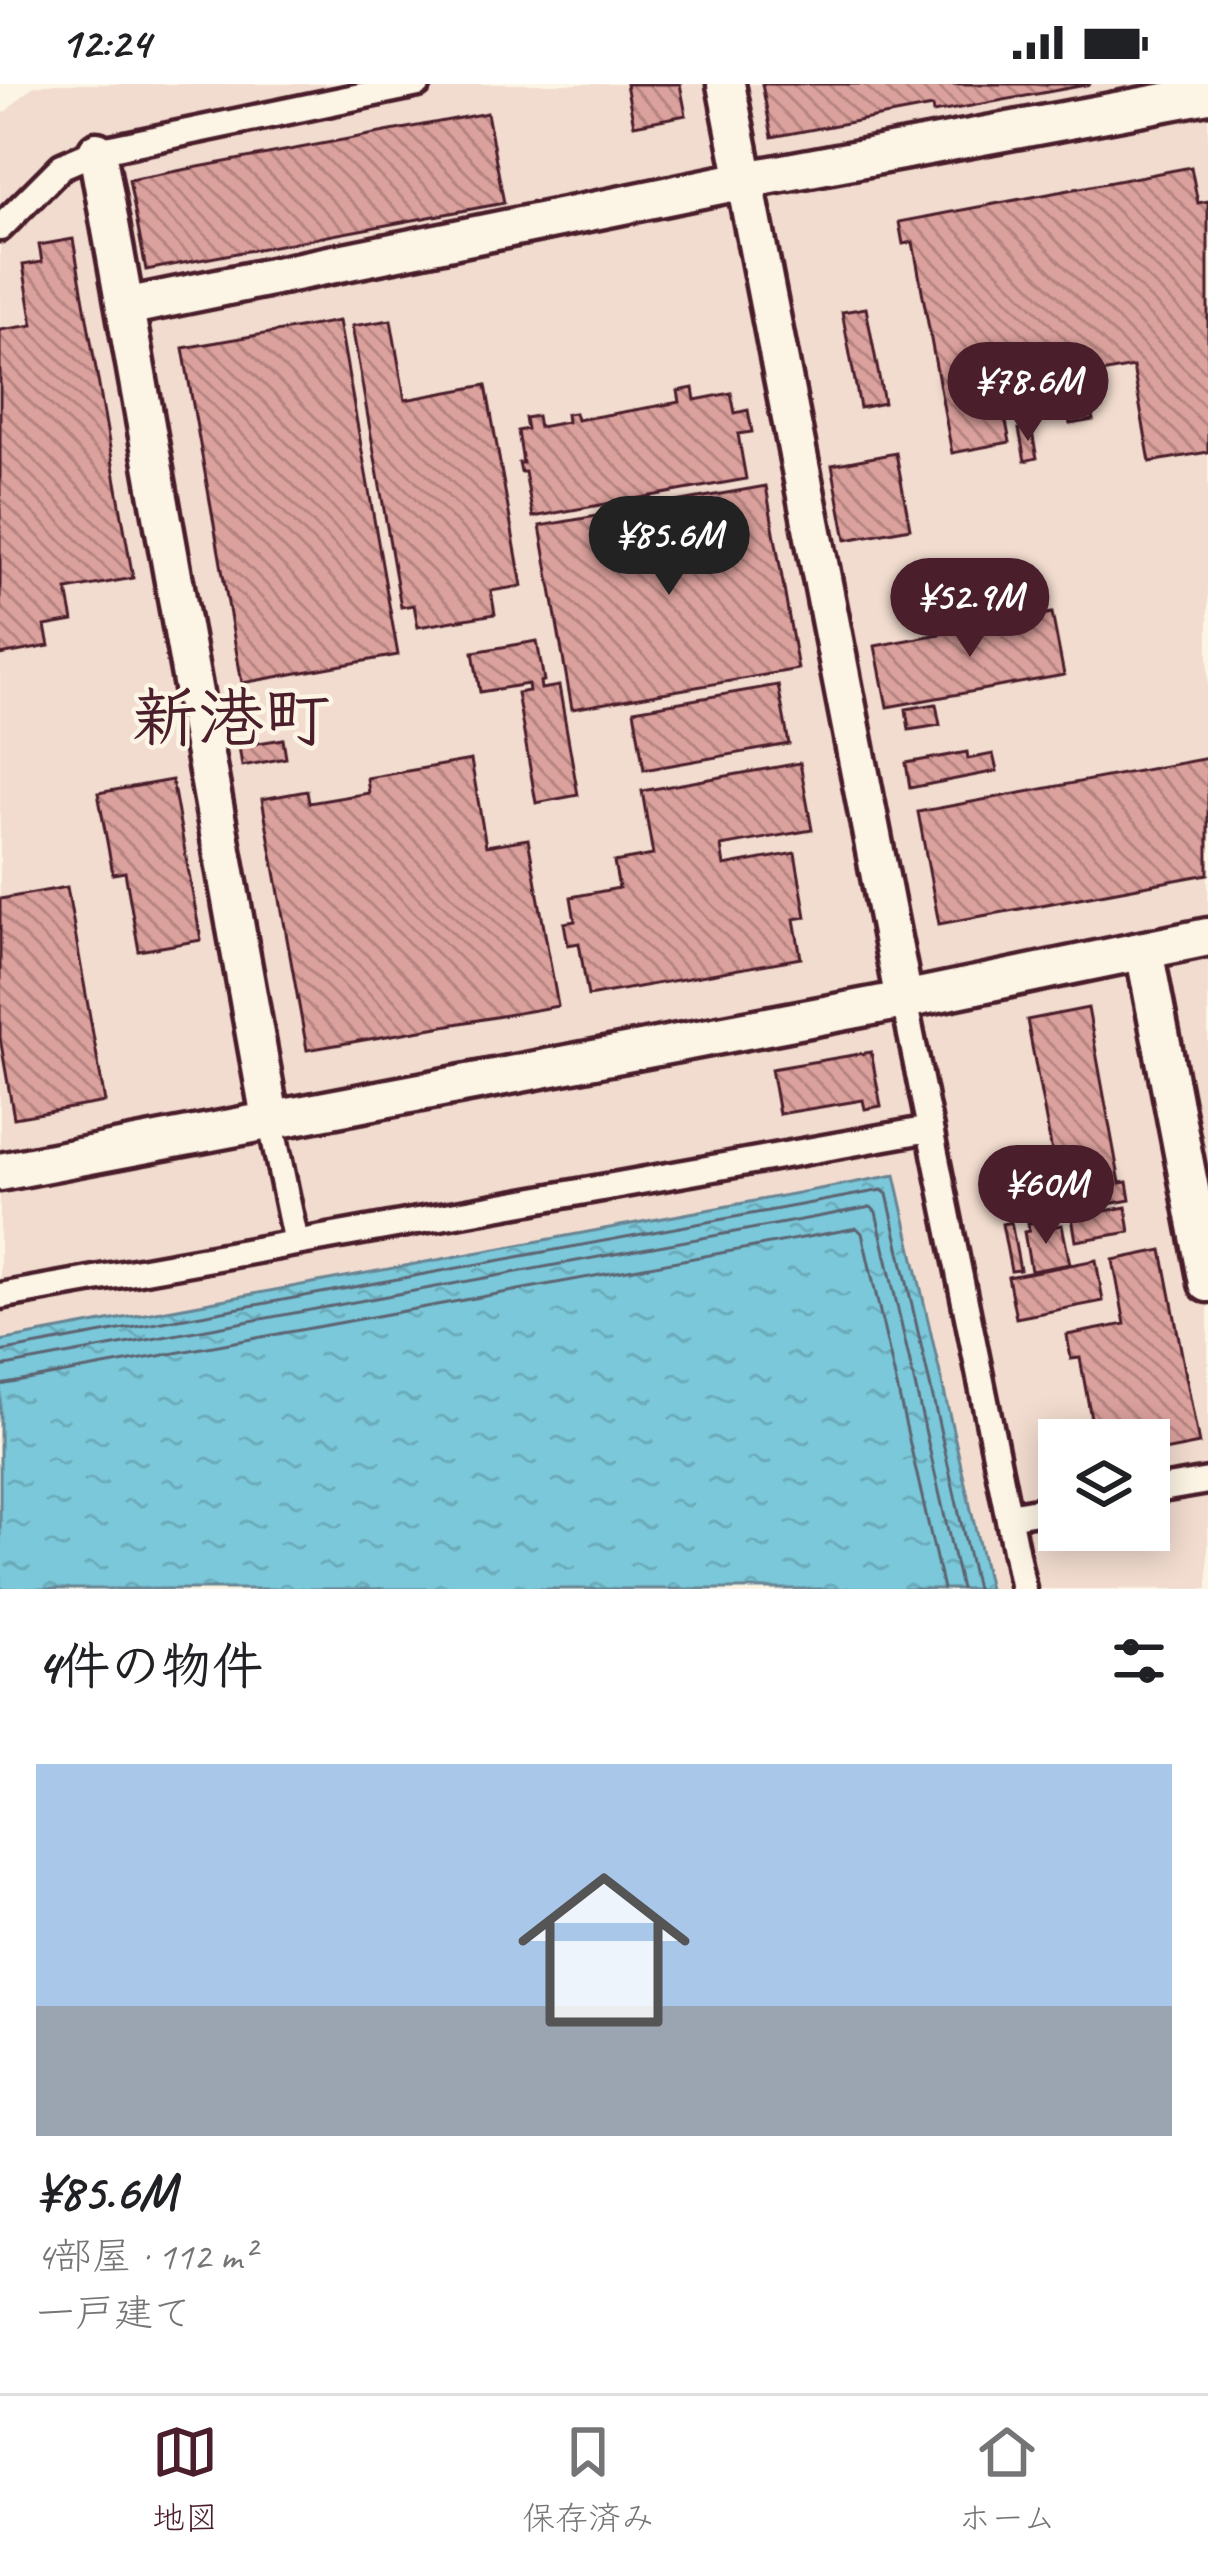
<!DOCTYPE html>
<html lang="ja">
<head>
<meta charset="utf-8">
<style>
	body { margin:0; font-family:Caveat,"Klee One",sans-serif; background:#f2f2f2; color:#202124; height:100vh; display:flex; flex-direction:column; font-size:45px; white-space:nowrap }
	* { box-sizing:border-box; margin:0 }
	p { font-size:39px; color:#757577 }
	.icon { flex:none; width:66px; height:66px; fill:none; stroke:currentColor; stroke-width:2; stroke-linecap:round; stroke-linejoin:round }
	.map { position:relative; height:1505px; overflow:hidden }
	.sheet { display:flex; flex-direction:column; background:#fff; flex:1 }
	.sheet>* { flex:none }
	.tools { position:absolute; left:1038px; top:1335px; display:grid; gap:24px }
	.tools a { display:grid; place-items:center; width:132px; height:132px; border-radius:0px; background:#fff; box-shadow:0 6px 30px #0003; font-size:60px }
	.price { position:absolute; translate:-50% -102px; padding:0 27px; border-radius:42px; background:#4a1f2b; color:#fff; font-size:39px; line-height:78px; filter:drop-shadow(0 3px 6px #0008) }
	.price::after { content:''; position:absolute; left:50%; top:72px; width:36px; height:27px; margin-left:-18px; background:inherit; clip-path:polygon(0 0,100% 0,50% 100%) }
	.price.on { background:#222; color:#fff }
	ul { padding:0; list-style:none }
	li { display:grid; align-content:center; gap:24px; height:636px; padding:0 36px }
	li+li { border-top:3px solid #e0e0e0 }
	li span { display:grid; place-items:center; height:372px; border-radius:0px; color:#555 }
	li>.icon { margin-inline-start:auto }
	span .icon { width:216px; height:216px; fill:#fffc; stroke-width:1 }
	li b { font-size:51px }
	h2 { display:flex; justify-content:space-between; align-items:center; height:144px; padding:0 36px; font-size:51px }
	.status { display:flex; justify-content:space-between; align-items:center; height:84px; padding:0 60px; background:#fff; direction:ltr }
	.status svg { height:33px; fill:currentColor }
	.dock { display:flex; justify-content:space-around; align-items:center; height:168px; border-top:3px solid #e0e0e0; background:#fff; font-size:33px; color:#757577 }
	.dock a { display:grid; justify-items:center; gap:6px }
	.dock .on { color:#4a1f2b }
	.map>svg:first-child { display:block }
	.built { fill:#f2dccf; fill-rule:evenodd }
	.water { fill:url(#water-ripples); stroke:#678493; stroke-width:3 }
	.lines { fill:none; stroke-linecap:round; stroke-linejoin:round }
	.shore { stroke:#5d6371; stroke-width:3 }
	.building { fill:url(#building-back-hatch); stroke:#4a1f2b; stroke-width:3 }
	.street-casing { stroke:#4a1f2b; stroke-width:33 }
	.secondary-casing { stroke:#4a1f2b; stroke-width:45 }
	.street { stroke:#fcf5e5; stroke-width:24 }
	.secondary { stroke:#fcf5e5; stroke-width:36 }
	.labels { text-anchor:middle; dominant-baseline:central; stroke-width:9; stroke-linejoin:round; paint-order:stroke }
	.quarter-label { font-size:66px; font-weight:bold; fill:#4a1f2b; stroke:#fcf5e5 }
</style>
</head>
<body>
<div class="status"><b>12:24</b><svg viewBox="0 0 49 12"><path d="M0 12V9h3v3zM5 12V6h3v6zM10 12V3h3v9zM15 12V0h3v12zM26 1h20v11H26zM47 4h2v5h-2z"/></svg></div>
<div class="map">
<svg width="1208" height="1505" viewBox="0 0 1208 1505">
	<defs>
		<pattern id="water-ripples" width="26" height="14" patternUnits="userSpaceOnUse" patternTransform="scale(3)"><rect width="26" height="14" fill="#7ac8d9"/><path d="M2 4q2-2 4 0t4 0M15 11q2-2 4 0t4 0" fill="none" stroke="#6babba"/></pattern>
		<pattern id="building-back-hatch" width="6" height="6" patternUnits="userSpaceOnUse" patternTransform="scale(3)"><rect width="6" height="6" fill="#dba19d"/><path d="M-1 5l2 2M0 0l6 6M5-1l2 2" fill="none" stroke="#b48380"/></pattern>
	</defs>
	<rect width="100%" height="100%" fill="#fcf5e5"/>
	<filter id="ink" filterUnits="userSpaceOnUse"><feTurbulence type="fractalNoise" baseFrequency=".00833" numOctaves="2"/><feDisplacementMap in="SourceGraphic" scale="24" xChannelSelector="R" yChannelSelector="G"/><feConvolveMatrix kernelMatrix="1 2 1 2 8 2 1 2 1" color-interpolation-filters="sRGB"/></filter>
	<g filter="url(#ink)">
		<path class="built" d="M45,0H1208V1505H989L894,1091L0,1257V33L32,3ZM1059,1356H1149V1446H1059Z"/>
		<path class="water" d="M895,1091L989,1505H0V1257Z"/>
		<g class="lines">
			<path class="shore" d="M0,1268L882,1106L887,1110L976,1505
				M0,1283L871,1123L876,1128L961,1505
				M0,1301L857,1144L862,1149L943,1505"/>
		</g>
		<path class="building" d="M626,0H680L686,31L634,41Z
			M762,0H1091L933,29L932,23L772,53Z
			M487,29L504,119L146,186L129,96Z
			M1191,83L1198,119L1208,117V368L1150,378L1133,283L1085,292L1093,336L1070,340L1063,305L1002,317L1010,358L952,369L913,158L903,160L899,138Z
			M73,155L133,494L67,506L73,537L45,542L49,562L0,571V246L33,241L23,181L42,178L39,161Z
			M866,224L884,319L860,324L842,228Z
			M391,236L405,316L486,301L522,502L491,507L495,530L418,543L414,521L401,523L352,242Z
			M339,237L398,571L242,599L183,264Z
			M693,304L695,316L731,309L735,329L748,326L752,348L738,350L746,395L533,433L525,388H521L519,379H523L518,347L527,345L525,334L537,332L539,343L567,338L566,330L575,329L577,336L680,318L678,307Z
			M1031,343L1037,374L1025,377L1019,345Z
			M896,369L910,444L846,456L832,381Z
			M766,402L798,585L572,625L540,442Z
			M1052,529L1064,591L887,623L875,562Z
			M537,557L544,597L540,598L541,605L559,602L578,711L536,719L517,609L529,607L528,600L480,608L473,568Z
			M778,601L789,660L644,686L634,626Z
			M936,620L940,641L909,646L906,625Z
			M283,655L286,674L242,682L239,662Z
			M967,668L968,675L993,670L997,687L910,704L906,679Z
			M1208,674V790L939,840L918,728Z
			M471,676L486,762L528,755L558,922L307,966L262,715L307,707L309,719L369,709L367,694Z
			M800,679L812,746L721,762L724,782L795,769L806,833L794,835L801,874L588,912L579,859L568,861L564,839L575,837L571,813L619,804L614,778L653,771L642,707Z
			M172,696L201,856L139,867L125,788L113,790L98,709Z
			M67,803L105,1018L14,1034L0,954V815Z
			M1088,924L1120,1099L1127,1098L1130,1116L1070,1127L1067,1108L1053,1111L1048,1086L1055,1084L1027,936Z
			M871,968L881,1022L865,1025L863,1016L779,1030L771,985Z
			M1126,1123L1130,1148L1076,1157L1072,1133Z
			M1011,1138L1020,1186L1011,1187L1002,1140Z
			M1036,1138L1038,1145L1062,1141L1070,1180L1031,1187L1024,1148L1029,1147L1028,1139Z
			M1162,1166L1199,1360L1149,1370V1356H1095L1080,1274L1071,1275L1067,1251L1125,1240L1113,1176Z
			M1096,1176L1103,1217L1016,1234L1008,1193Z"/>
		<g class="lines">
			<g class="street-casing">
				<path id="street" d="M0,144L62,82L97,67L418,0
					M904,916L1023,1505
					M270,1034L296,1159
					M0,1212L930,1045
					M1149,1407L1208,1397
					M1009,1432L1059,1423"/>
			</g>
			<g class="secondary-casing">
				<path id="secondary" d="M726,0L904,916
					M97,67L270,1034
					M125,223L745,96L1208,10
					M1144,866L1208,1199
					M0,1088L904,916L1208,853"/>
			</g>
			<use href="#street" class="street"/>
			<use href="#secondary" class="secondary"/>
		</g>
	</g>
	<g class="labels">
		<g class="quarter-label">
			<text x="231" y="634">新港町</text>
		</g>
	</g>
</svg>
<div class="tools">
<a><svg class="icon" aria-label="layers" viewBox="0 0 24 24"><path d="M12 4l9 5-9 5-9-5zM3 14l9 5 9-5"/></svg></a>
</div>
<b class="price" style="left:1028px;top:360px">¥78.6M</b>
<b class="price on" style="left:669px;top:514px">¥85.6M</b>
<b class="price" style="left:970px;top:576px">¥52.9M</b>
<b class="price" style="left:1046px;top:1163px">¥60M</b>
</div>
<section class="sheet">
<h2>4件の物件<svg class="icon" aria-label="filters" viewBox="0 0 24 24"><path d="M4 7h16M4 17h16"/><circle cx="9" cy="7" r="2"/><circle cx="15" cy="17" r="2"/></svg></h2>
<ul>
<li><span style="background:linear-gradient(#a9c7e8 65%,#9aa5b1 0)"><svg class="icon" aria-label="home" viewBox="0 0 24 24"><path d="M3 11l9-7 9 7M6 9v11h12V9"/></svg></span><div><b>¥85.6M</b><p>4部屋 · 112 m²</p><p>一戸建て</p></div></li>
</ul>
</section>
<nav class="dock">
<a class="on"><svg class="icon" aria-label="map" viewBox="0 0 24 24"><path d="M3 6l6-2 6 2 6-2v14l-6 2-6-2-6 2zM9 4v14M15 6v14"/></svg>地図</a>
<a><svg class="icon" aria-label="saved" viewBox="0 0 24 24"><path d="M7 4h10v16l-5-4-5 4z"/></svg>保存済み</a>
<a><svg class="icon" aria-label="home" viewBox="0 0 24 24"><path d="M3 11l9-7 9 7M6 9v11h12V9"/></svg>ホーム</a>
</nav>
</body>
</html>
